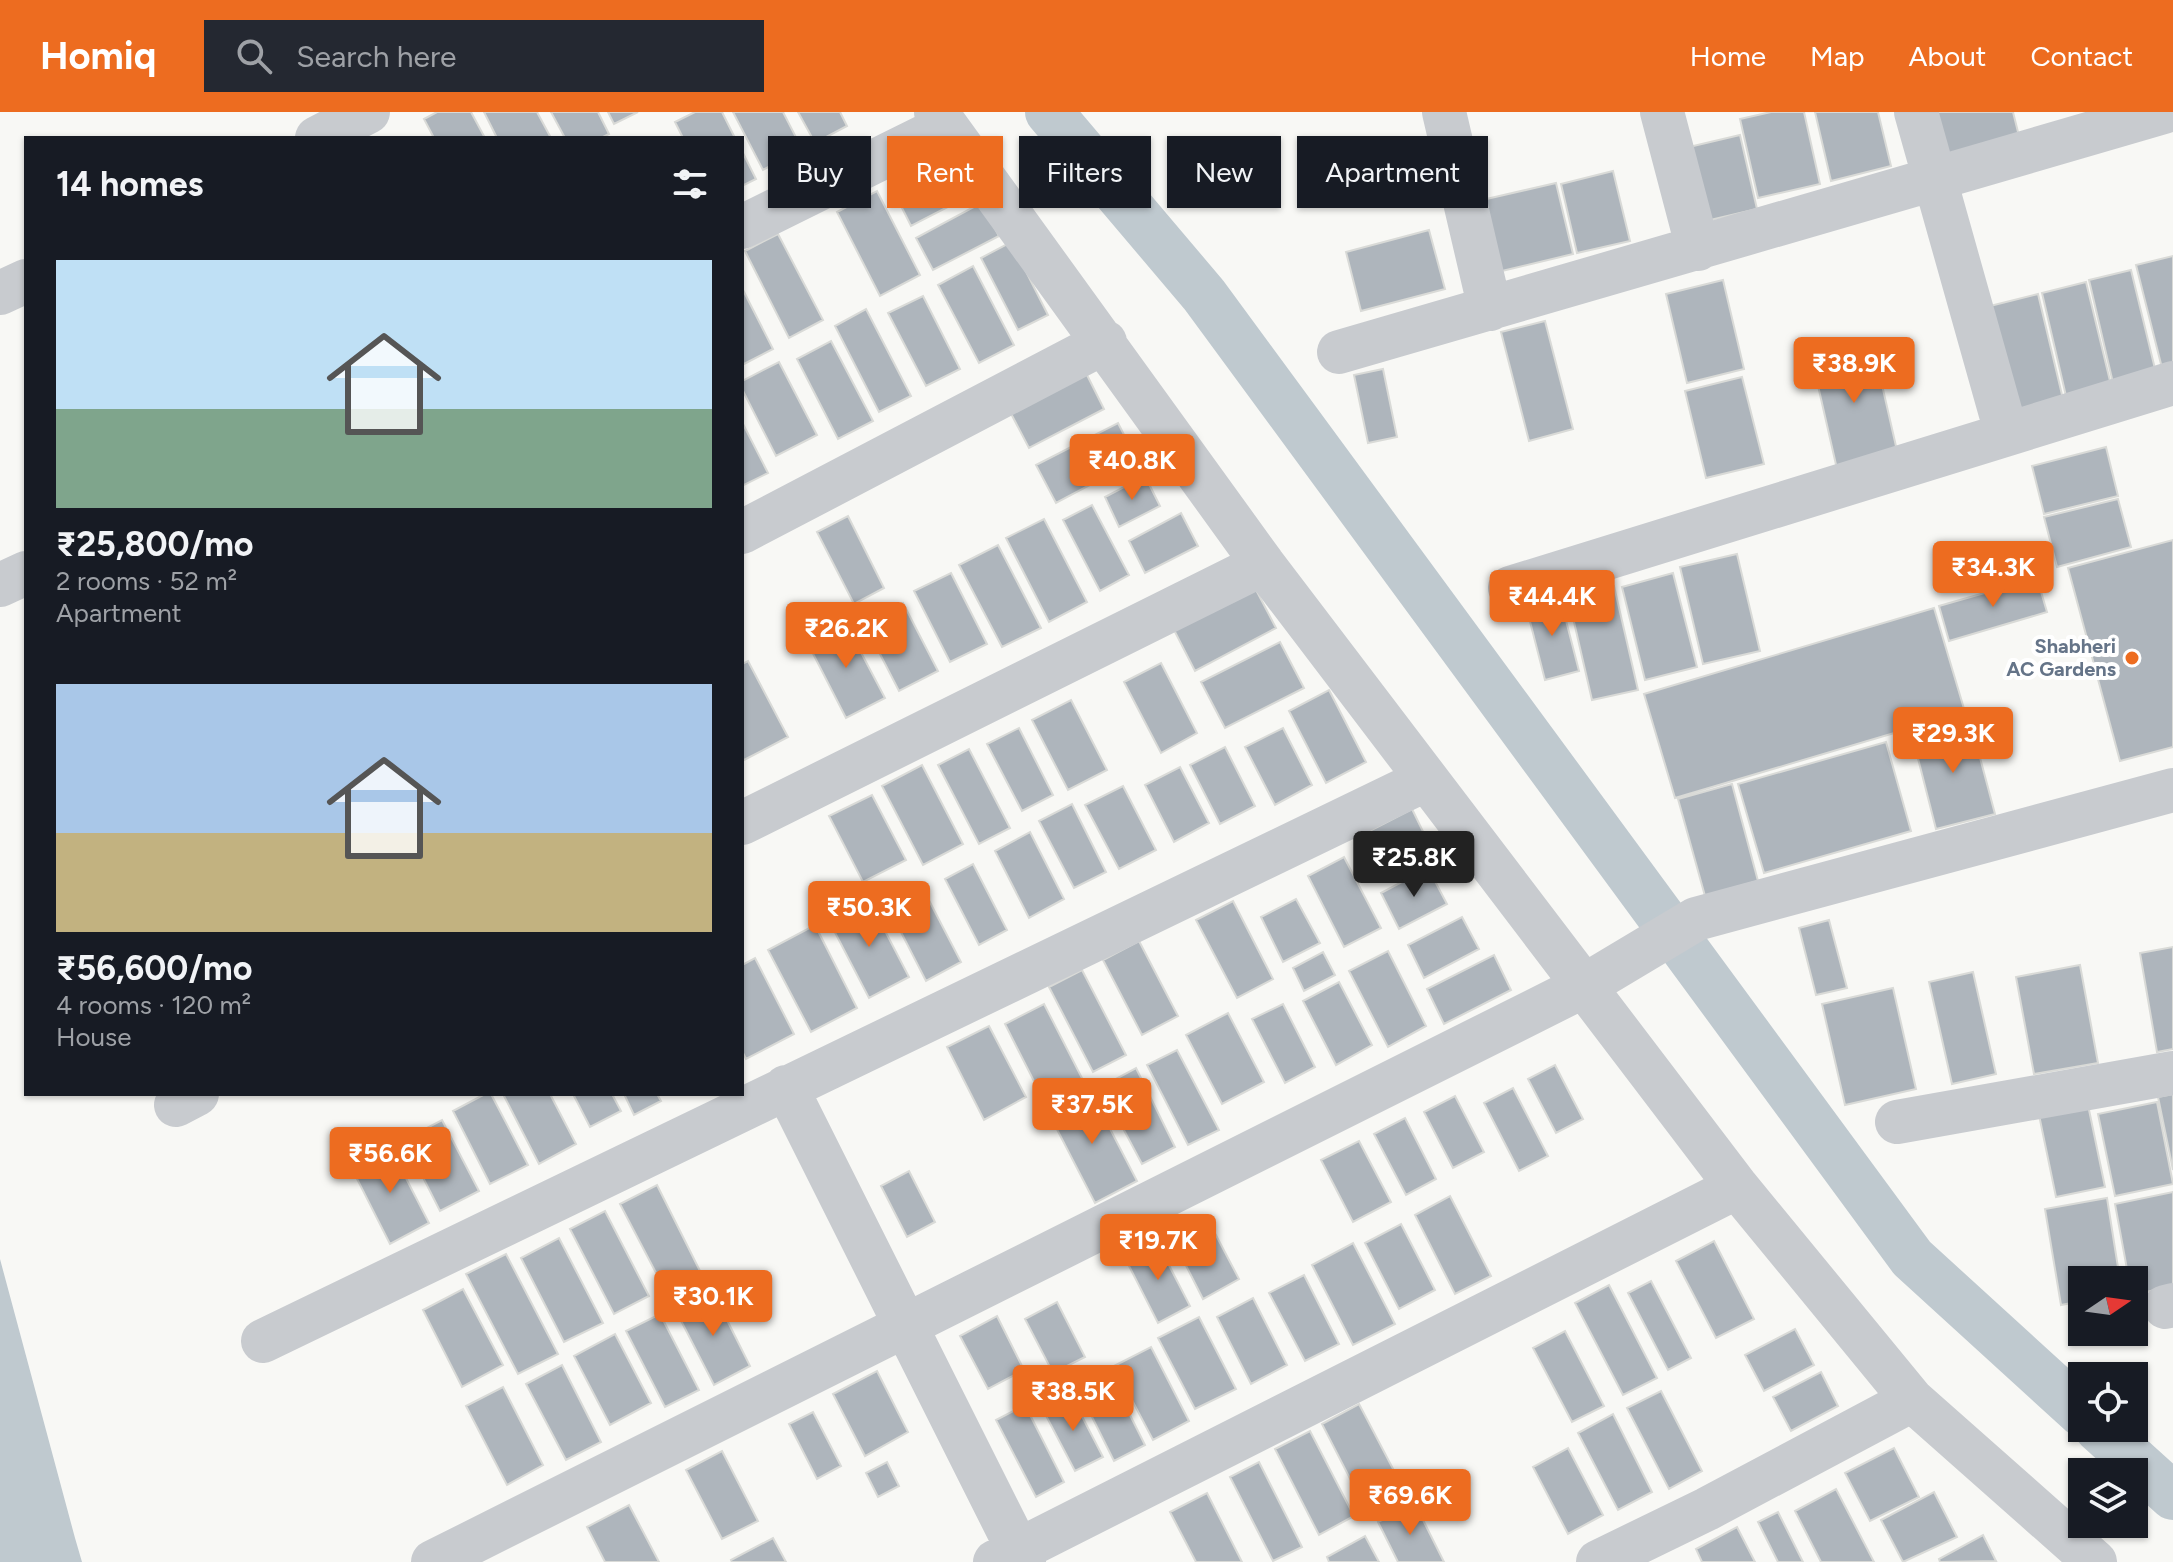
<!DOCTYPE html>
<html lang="en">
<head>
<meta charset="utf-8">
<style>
	body { margin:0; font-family:Figtree,sans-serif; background:#242831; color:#f1f3f6; height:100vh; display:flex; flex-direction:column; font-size:30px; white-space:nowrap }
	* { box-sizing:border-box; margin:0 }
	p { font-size:26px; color:#9ea1a6 }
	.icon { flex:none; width:44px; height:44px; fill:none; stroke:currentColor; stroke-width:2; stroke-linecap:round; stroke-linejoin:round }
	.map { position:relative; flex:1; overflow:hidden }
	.panel { position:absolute; left:24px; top:24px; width:720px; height:960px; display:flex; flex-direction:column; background:#171b24; border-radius:0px; box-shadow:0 2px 6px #0004 }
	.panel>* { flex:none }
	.top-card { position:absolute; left:768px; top:24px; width:760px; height:72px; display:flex; gap:16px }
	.needle { width:52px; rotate:77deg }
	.buttons { position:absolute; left:2068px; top:1154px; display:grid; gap:16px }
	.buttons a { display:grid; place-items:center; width:80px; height:80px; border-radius:0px; background:#171b24; box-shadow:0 2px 6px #0004; font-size:40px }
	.price { position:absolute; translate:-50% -68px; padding:0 18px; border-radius:8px; background:#ed6c20; color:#fff; font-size:26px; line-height:52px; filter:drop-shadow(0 2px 4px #0008) }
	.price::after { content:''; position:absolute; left:50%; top:48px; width:24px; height:18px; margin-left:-12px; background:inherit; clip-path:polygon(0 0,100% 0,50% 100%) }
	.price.on { background:#222; color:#fff }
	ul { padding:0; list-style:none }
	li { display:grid; align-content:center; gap:16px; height:424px; padding:0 32px }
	li span { display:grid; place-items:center; height:248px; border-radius:0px; color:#555 }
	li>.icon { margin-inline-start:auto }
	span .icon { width:144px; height:144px; fill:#fffc; stroke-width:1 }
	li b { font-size:34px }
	h2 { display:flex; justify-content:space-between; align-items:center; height:96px; padding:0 32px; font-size:34px }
	.tag { padding:0 28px; border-radius:0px; background:#171b24; box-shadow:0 2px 6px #0004; font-size:28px; line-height:72px }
	.tag.on { background:#ed6c20; color:#fff }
	header { display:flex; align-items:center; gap:48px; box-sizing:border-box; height:112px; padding:0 40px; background:#ed6c20; color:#fff }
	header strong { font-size:38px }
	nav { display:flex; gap:44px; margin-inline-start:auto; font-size:28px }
	.search { width:560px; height:72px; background:#242831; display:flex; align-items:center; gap:20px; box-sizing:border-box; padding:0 28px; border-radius:0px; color:#9ea1a6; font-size:30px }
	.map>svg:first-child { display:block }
	.water { fill:#bfc9cf }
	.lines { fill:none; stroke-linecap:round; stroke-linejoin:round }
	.canal { stroke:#bfc9cf; stroke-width:48 }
	.building { fill:#aeb5bc; stroke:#d9dad7; stroke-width:2 }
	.minor { stroke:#c8cbcf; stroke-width:44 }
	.poi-dot { fill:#ed6c20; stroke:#fff; stroke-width:3 }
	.labels { text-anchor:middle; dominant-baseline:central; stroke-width:8; stroke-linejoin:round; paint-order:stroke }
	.poi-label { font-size:20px; font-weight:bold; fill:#657488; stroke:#fff; text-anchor:end }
</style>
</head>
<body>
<header>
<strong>Homiq</strong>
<div class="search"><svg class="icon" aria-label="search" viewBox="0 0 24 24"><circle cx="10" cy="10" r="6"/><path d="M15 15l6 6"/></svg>Search here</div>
<nav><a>Home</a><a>Map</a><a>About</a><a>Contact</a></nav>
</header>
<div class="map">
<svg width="2173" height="1450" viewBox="0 0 2173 1450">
	<rect width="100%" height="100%" fill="#f8f8f5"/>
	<path class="water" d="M0,1147L75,1426L82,1450H0Z"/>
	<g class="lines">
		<path class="canal" d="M1049,0L1204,183L1912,1146L2082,1301
			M2098,1316L2173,1384"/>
	</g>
	<path class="building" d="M437,0H471L485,26H434L424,7Z
		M484,0H537L551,26H497Z
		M551,0H598L609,22L601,26H565Z
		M608,0H638L614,12Z
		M695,0H722L735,26H683L675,10Z
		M733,0H783L802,37L763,58Z
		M798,0H840L847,14L815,31Z
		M1771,0H1804L1820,72L1758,86L1740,7Z
		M1815,0H1878L1891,54L1831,69Z
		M1930,0H2013L2019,24L1942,45Z
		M1740,23L1757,97L1706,109L1689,35Z
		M742,39L756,67L742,74Z
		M946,41L969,84L911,114L889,70Z
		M1613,59L1630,129L1577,141L1561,72Z
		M1556,71L1573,142L1485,163L1469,91Z
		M877,79L920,163L880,184L837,100Z
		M981,91L999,124L933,158L916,126Z
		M1429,118L1445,177L1361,199L1346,140Z
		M778,122L823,208L789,226L745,139Z
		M1011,130L1048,203L1018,218L981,146Z
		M2173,144V253L2162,256L2136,153Z
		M973,154L1014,233L979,251L938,173Z
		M2131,158L2156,261L2113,271L2089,168Z
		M1723,168L1744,257L1687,271L1666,182Z
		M2086,170L2111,273L2066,284L2042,181Z
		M742,176L773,237L742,253Z
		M2038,182L2063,287L2007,300L1982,196Z
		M923,184L960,257L926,274L888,201Z
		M866,197L911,284L879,300L835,214Z
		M1545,209L1573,317L1529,329L1501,220Z
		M831,229L873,309L838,327L797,247Z
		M1872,229L1898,343L1837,357L1811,243Z
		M779,250L817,323L776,344L742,277V269Z
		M1083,255L1104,297L1029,336L1007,294Z
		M1383,257L1397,325L1368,331L1354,263Z
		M1742,265L1764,352L1706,366L1685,279Z
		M742,310L768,361L742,374Z
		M1118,311L1137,348L1056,391L1036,353Z
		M2106,335L2118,384L2044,402L2032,354Z
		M1145,364L1160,394L1119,415L1105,385Z
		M2118,387L2131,435L2057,455L2044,405Z
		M1092,393L1129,463L1100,479L1063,408Z
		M1181,401L1198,434L1145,461L1129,429Z
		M848,404L884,476L854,492L817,420Z
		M1044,407L1087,490L1049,510L1006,426Z
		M2173,428V635L2120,649L2068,456Z
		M998,433L1041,516L1002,535L959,453Z
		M1737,442L1760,539L1703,552L1680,455Z
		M951,461L987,532L950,550L914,479Z
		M1673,461L1697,555L1645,568L1622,475Z
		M2037,466L2047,500L1949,529L1939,494Z
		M1254,474L1276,516L1195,559L1173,516Z
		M1614,474L1638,578L1592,588L1568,484Z
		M1560,485L1579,559L1545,568L1526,494Z
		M903,491L938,559L899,579L864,511Z
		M1934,496L1965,600L1675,686L1644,582Z
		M845,510L885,586L846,606L807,530Z
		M1280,530L1304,576L1225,616L1201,570Z
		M748,549L788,625L742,649V552Z
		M1161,551L1197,621L1161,641L1124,570Z
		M1329,578L1366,650L1326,671L1289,599Z
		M1071,588L1107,658L1068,678L1032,608Z
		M1970,608L1995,702L1936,717L1912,623Z
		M1019,616L1053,683L1022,699L987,632Z
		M1283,616L1312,673L1275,693L1245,635Z
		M1886,630L1911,719L1764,761L1738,672Z
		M1225,635L1255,694L1220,712L1190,653Z
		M969,637L1010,716L979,732L938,653Z
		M922,653L963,732L923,753L882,674Z
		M1180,655L1209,711L1174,730L1145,673Z
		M1732,672L1758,769L1705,784L1678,687Z
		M1123,674L1156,738L1119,757L1085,693Z
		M872,683L906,748L863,770L829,704Z
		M1072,692L1106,760L1074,776L1039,709Z
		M1412,697L1433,740L1376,769L1354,727Z
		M1030,720L1064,787L1029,806L995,739Z
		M1344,745L1381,816L1344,835L1308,764Z
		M973,752L1007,818L979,833L945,767Z
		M1428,756L1447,792L1399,817L1381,781Z
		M920,771L961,850L926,869L885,789Z
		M1296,787L1320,831L1283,850L1261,805Z
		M869,788L909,865L869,886L829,809Z
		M1233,789L1273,867L1237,886L1196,808Z
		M1462,805L1479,837L1424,866L1408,833Z
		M1829,808L1847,876L1816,883L1799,816Z
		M815,813L857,896L811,920L768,838Z
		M1139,829L1178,904L1142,923L1103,848Z
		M2173,835V937L2157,940L2140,841Z
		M1388,839L1426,914L1388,935L1349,859Z
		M1323,840L1335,863L1304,879L1293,856Z
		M1494,843L1511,878L1444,912L1427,877Z
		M755,846L794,922L746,947L742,939V853Z
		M2080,853L2098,951L2034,962L2016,865Z
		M1082,858L1126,943L1093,960L1049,875Z
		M1973,860L1996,962L1952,972L1929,870Z
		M1339,870L1372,933L1336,953L1303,889Z
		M1893,876L1916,977L1845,993L1822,892Z
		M1044,892L1084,970L1045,991L1005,912Z
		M1283,892L1315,955L1285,971L1252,907Z
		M1228,901L1264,970L1222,992L1186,923Z
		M989,914L1026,985L984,1008L947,935Z
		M1177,938L1219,1018L1188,1033L1147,953Z
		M1555,953L1583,1007L1556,1021L1528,967Z
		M1136,956L1175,1035L1142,1052L1101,975Z
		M1513,976L1548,1044L1519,1059L1484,991Z
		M1090,978L1137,1069L1095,1091L1048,1000Z
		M485,982H491L528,1053L490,1072L453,999Z
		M503,982H550L576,1032L539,1052Z
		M573,982H612L621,999L590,1015Z
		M624,982H657L661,989L634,1003Z
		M2173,982V1058L2158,985Z
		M1455,984L1484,1040L1453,1056L1424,1000Z
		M2157,990L2173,1072L2115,1084L2098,1002Z
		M2088,993L2105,1075L2056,1085L2039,1003Z
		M1405,1006L1436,1067L1406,1083L1374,1022Z
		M442,1008L479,1079L440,1099L404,1028Z
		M1359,1029L1391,1090L1353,1110L1321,1048Z
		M390,1035L429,1111L390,1132L351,1055Z
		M909,1059L935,1110L907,1125L881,1074Z
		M657,1073L701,1161L666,1180L620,1092Z
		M2173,1080V1175L2134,1182V1168H2129L2115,1092Z
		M1450,1084L1491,1164L1455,1182L1415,1103Z
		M2107,1086L2120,1168H2082V1189L2061,1193L2045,1097Z
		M605,1099L649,1184L614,1202L570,1117Z
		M1208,1108L1239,1167L1203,1187L1172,1126Z
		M1401,1112L1435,1178L1399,1197L1365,1131Z
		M559,1126L603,1211L564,1230L521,1146Z
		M1714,1129L1754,1207L1716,1226L1676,1149Z
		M1157,1130L1190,1194L1158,1211L1125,1146Z
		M1353,1131L1395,1212L1353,1233L1312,1153Z
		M506,1142L558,1242L518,1262L466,1162Z
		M1304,1163L1339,1232L1305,1249L1269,1181Z
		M1651,1169L1691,1246L1668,1258L1628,1181Z
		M1609,1173L1657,1266L1623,1283L1575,1191Z
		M463,1177L503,1253L462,1275L423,1198Z
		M713,1180L750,1254L714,1273L676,1199Z
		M1253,1186L1287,1253L1251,1272L1217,1205Z
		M1057,1190L1085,1245L1053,1261L1025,1207Z
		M660,1202L699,1278L665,1295L626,1219Z
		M997,1204L1024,1258L988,1277L960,1224Z
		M1199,1205L1236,1277L1195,1297L1158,1226Z
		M1795,1217L1814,1253L1764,1279L1745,1243Z
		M1565,1219L1604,1294L1572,1310L1533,1236Z
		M615,1222L651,1291L610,1313L574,1244Z
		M1151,1235L1189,1309L1153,1328L1114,1254Z
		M562,1253L601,1330L566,1348L526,1272Z
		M877,1259L908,1320L865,1344L833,1282Z
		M1821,1260L1838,1294L1791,1319L1773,1285Z
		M1109,1261L1145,1333L1114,1349L1078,1277Z
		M503,1275L543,1353L507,1373L466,1294Z
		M1661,1279L1702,1359L1669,1377L1627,1296Z
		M1071,1283L1103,1345L1075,1359L1043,1298Z
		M1359,1292L1401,1372L1363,1392L1322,1312Z
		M1025,1293L1064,1370L1036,1385L996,1308Z
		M813,1300L841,1354L817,1367L789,1312Z
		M1613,1302L1652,1380L1618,1398L1578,1321Z
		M1310,1319L1354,1404L1319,1423L1275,1337Z
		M1568,1336L1603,1403L1568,1422L1533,1355Z
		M1894,1336L1919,1385L1870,1409L1845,1361Z
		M722,1339L758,1409L722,1427L686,1358Z
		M887,1350L899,1374L878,1385L866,1361Z
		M1259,1350L1302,1435L1273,1449L1230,1365Z
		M1836,1377L1874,1450H1821L1795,1399Z
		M1934,1380L1957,1425L1903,1450L1881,1408Z
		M1207,1381L1242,1450H1196L1170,1400Z
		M1415,1392L1444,1450H1398L1378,1410Z
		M629,1393L659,1450H605L587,1415Z
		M1778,1400L1803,1450H1778L1758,1410Z
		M1737,1415L1755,1450H1702L1696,1437Z
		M1983,1423L1996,1449L1940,1450L1939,1447Z
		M1365,1424L1379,1450H1329L1327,1445Z
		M773,1426L786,1450H732L731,1448Z"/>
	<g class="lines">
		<path class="minor" d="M936,0L1263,452L1737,1075L1912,1288L2095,1450
			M1444,0L1490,197
			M1662,0L1698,137
			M1916,0L2006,320
			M317,26L368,0
			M742,115L946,14
			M0,181L26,169
			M1339,240L2164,0
			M742,420L1105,230
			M0,473L26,461
			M1510,476L2173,271
			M742,711L1263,452
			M786,975L1024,1450
			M176,993L197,982
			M1897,1010L2173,961
			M2165,1195L2173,1193
			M263,1229L1425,668
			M433,1450L1584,874L1696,807L2173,678
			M995,1450L1737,1075
			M1598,1450L1707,1397L1912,1288"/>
	</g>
	<circle class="poi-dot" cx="2132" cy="546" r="8"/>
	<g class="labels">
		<g class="poi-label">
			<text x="2116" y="534">Shabheri<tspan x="2116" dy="23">AC Gardens</tspan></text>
		</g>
	</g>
</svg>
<div class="buttons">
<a><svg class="needle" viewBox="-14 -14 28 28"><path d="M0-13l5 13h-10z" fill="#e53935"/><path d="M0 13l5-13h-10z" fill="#9ea1a6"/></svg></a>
<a><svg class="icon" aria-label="locate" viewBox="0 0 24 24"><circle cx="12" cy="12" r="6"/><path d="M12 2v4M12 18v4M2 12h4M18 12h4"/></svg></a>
<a><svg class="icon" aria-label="layers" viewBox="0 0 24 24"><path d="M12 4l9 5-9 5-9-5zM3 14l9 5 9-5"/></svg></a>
</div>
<b class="price" style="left:1854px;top:293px">₹38.9K</b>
<b class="price" style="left:1132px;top:390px">₹40.8K</b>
<b class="price" style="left:1993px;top:497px">₹34.3K</b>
<b class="price" style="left:1552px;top:526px">₹44.4K</b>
<b class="price" style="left:846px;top:558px">₹26.2K</b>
<b class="price" style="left:1953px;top:663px">₹29.3K</b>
<b class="price on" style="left:1414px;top:787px">₹25.8K</b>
<b class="price" style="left:869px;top:837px">₹50.3K</b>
<b class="price" style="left:1092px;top:1034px">₹37.5K</b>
<b class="price" style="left:390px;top:1083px">₹56.6K</b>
<b class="price" style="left:1158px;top:1170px">₹19.7K</b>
<b class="price" style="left:713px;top:1226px">₹30.1K</b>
<b class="price" style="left:1073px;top:1321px">₹38.5K</b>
<b class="price" style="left:1410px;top:1425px">₹69.6K</b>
<div class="top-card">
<a class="tag">Buy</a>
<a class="tag on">Rent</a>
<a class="tag">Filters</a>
<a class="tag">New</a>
<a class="tag">Apartment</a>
</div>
<section class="panel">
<h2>14 homes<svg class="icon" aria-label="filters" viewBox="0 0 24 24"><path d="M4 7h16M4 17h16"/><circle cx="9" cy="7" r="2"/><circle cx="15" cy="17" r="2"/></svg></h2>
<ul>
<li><span style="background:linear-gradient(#bfe0f5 60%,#7fa58c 0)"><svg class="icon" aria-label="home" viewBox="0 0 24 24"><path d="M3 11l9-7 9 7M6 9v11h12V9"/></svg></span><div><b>₹25,800/mo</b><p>2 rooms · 52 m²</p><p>Apartment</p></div></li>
<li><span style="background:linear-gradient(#a9c7e8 60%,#c2b280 0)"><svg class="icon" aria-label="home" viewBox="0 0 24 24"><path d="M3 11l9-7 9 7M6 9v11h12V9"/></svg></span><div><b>₹56,600/mo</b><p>4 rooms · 120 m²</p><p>House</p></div></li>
</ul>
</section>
</div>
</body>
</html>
